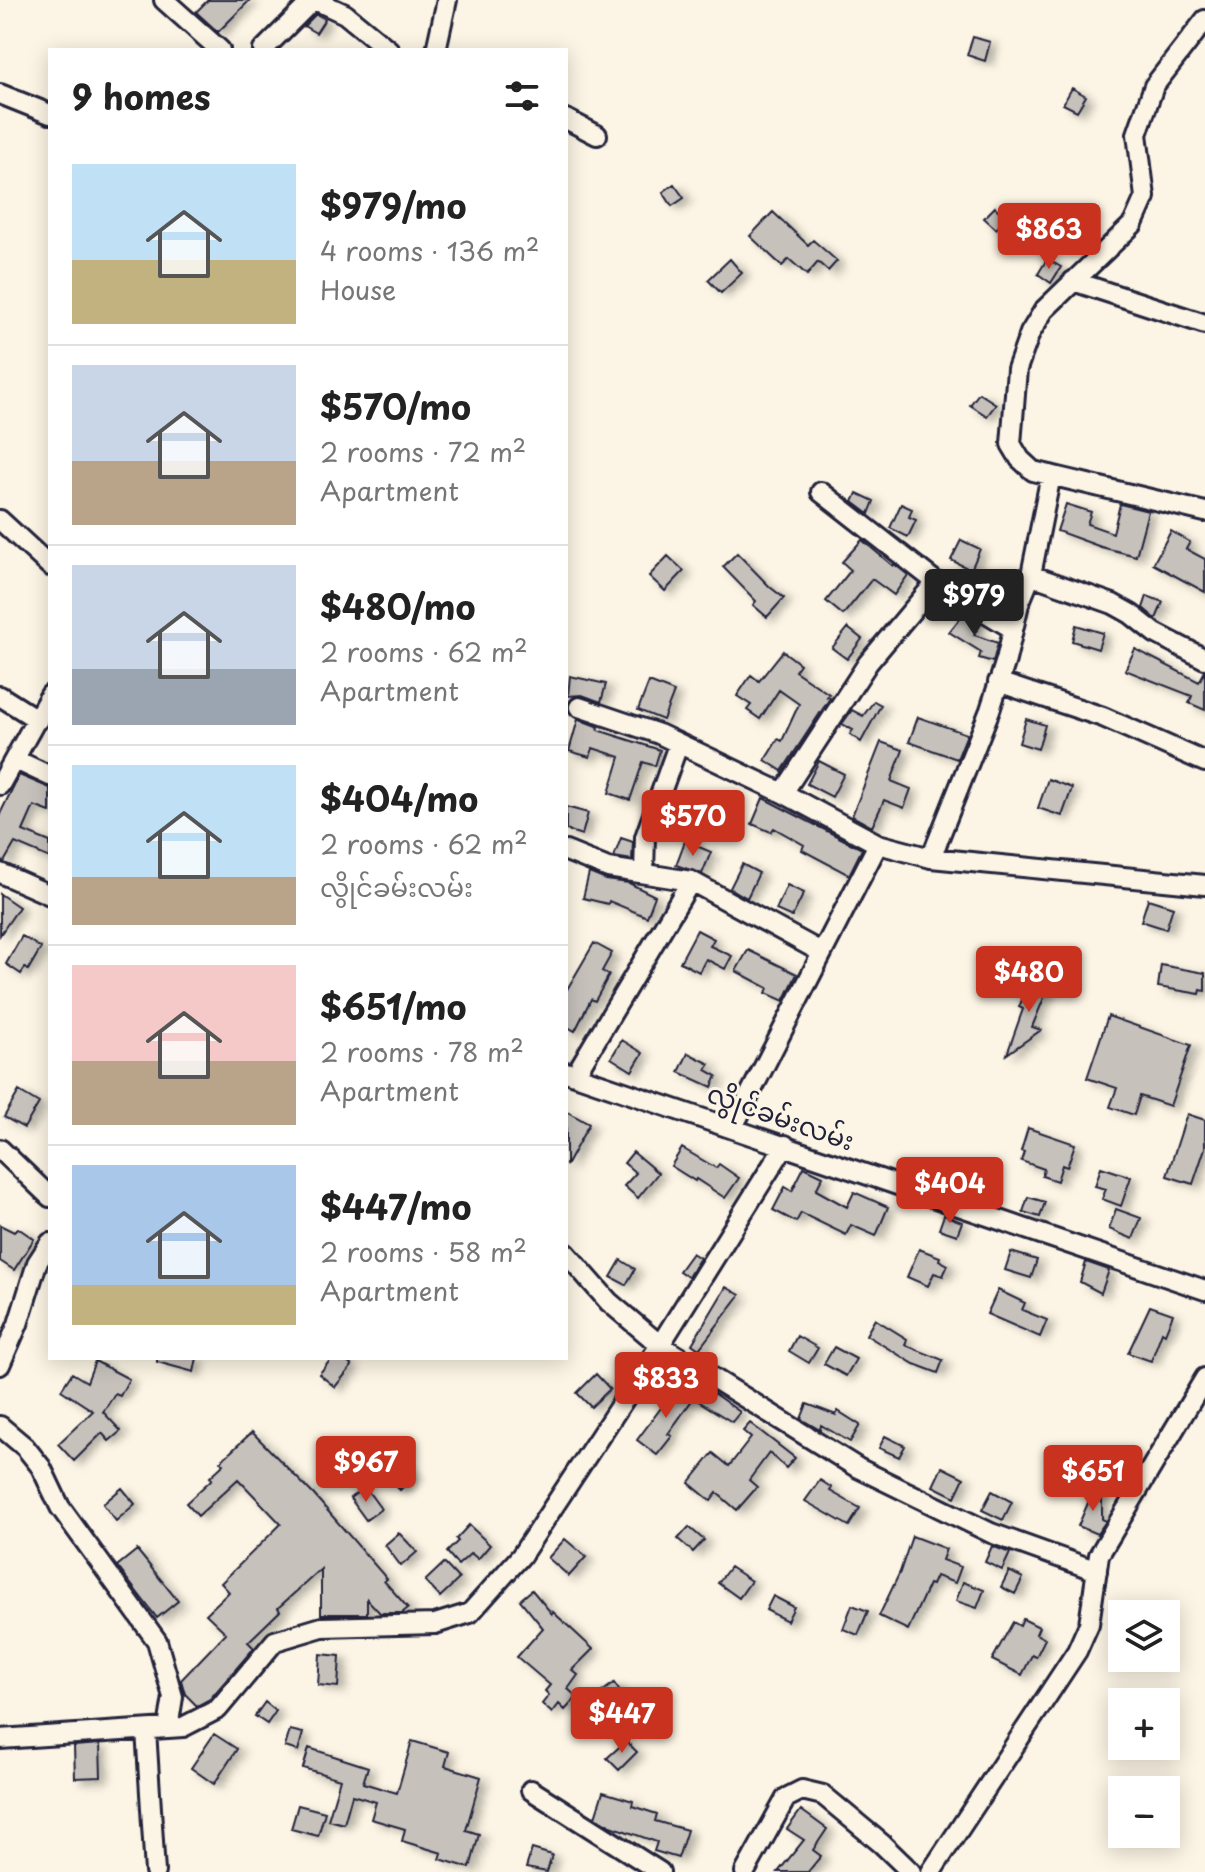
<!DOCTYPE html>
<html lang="en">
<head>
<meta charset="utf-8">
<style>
	body { margin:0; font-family:"Playpen Sans","Noto Sans Myanmar",sans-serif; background:#f2f2f2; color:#222; height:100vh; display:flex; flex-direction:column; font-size:30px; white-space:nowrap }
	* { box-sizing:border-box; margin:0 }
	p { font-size:26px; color:#767676 }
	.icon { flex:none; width:44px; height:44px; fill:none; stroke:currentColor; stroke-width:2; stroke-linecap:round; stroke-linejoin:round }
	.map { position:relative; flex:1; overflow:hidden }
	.details { position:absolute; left:48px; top:48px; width:520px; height:1312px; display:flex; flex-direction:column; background:#fff; border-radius:0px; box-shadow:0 4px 20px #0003 }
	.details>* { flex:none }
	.buttons { position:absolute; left:1108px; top:1600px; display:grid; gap:16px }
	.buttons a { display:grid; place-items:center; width:72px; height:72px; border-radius:0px; background:#fff; box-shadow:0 4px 20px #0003; font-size:40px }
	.price { position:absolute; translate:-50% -68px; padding:0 18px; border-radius:8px; background:#c8321e; color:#fff; font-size:26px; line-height:52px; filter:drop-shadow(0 2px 4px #0008) }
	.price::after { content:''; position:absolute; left:50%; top:48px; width:24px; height:18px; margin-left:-12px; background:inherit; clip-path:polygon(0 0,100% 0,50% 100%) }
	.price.on { background:#222; color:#fff }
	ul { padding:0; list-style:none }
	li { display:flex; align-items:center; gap:24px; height:200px; padding:0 24px }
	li+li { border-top:2px solid #e0e0e0 }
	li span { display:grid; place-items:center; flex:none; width:224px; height:160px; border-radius:0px; color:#555 }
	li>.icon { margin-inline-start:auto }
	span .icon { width:96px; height:96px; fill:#fffc; stroke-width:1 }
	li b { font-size:34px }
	h2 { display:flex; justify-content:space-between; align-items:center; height:96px; padding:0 24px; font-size:34px }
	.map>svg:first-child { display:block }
	.building { fill:#c6c1bb; stroke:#22223b; stroke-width:2; filter:url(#shadow) }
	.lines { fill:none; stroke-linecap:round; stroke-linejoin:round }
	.minor-casing { stroke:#22223b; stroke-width:24 }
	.minor { stroke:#fcf5e5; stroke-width:18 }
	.labels { text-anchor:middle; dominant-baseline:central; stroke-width:6; stroke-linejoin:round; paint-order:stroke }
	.street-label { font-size:26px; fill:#22223b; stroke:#fcf5e5 }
</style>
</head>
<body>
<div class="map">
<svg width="1205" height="1872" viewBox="0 0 1205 1872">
	<defs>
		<filter id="shadow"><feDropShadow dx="7" dy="4" stdDeviation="4" flood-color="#0004"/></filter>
	</defs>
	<rect width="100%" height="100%" fill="#fcf5e5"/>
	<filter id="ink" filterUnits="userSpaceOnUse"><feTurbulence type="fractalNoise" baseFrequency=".0125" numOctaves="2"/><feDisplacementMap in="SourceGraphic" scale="16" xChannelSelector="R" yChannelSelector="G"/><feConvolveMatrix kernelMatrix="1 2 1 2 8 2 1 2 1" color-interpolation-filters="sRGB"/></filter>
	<g filter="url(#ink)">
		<path class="building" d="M208,0H250L218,32L196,12Z
			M316,14L325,19L316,33L304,26Z
			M973,37L990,42L985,61L967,55Z
			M1072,88L1086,96L1077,111L1063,104Z
			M674,184L684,198L672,206L663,192Z
			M995,207L1007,219L996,229L984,218Z
			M773,212L808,245L813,240L837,261L828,271L818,262L807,275L789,259L782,266L750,236Z
			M730,259L742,273L721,293L708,280Z
			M1047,259L1061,267L1051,283L1038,274Z
			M979,393L996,404L987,416L970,405Z
			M857,493L874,501L869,514L853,502Z
			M901,504L912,509L909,517L916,520L908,537L890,528Z
			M1066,504L1091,512L1087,524L1113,533L1120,504L1148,511L1136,556L1101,547L1057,531Z
			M1171,531L1190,542L1186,549L1205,559V592L1153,564Z
			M862,540L893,566L894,564L908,575L894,595L872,579L843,615L826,601L851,570L842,562Z
			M961,540L980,549L971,570L951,560Z
			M737,553L770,587L784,598L767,617L753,605L756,601L723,567Z
			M668,556L684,571L665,591L649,576Z
			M1147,596L1163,602L1156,619L1143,608Z
			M964,613L981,624L974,635L998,643L993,662L979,658L981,652L949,632Z
			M1076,625L1103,633L1098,649L1072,641Z
			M848,628L862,639L847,659L832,648Z
			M1135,649L1199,682L1205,671V710L1189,703L1192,696L1125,670Z
			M783,651L800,664L795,671L829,694L827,697L830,698L782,771L765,760L778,739L782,741L799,704L779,690L760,719L747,710L751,705L737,696L751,675L759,681Z
			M570,676L606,684L601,702L582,695L568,696Z
			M649,682L674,692L663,720L638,710Z
			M874,701L881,705L861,742L850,734L853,730L842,724L852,710L863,716Z
			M918,717L967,734L957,759L909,742Z
			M578,719L599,727L598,730L660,750L655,766L643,762L630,800L609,793L620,757L593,748L590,757L569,751Z
			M1026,719L1045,725L1038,749L1019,743Z
			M881,742L903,750L891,781L911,789L904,808L884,800L872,827L852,816Z
			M819,761L844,774L832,797L807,784Z
			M19,775L50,788V812L34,806L23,831L50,842V858L15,843L4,862L0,861V814Z
			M1048,779L1072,788L1062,816L1038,808Z
			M763,798L862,849L849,875L802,850L804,845L774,828L771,832L752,824Z
			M566,807L588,813L582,835L566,830Z
			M621,838L633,842L632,860L614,857Z
			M685,841L711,852L702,874L676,865Z
			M742,864L759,873L747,898L730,888Z
			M589,873L606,880L629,883L655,896L647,917L609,901L608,904L583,898Z
			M787,885L804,893L792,917L776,910Z
			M0,894L19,907L0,935Z
			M1148,899L1173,907L1166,929L1141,921Z
			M697,930L714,939L710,946L732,956L725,969L706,959L699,972L680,962Z
			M22,936L41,948L28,970L25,968L21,974L6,964Z
			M594,943L612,953L602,971L609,975L595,1001L591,999L575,1031L566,1026V991Z
			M748,950L797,974L784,1001L766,993L768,988L736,971Z
			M1161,965L1205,973V991L1201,990L1200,994L1158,987Z
			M1030,981L1048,988L1032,1027L1041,1030L1007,1054L1023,1009L1019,1007Z
			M1108,1016L1191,1045L1170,1106L1140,1096L1134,1115L1110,1107L1117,1088L1087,1078Z
			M622,1040L643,1053L632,1071L611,1058Z
			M688,1053L710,1064L706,1070L717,1076L712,1087L679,1072Z
			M19,1091L39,1103L24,1128L4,1117Z
			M566,1111L589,1124L566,1166Z
			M1187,1114L1205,1120V1148L1193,1184L1167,1176Z
			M1028,1128L1075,1144L1067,1167L1062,1165L1057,1181L1042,1176L1044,1169L1021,1161L1024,1152L1021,1151Z
			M682,1148L716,1168L719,1164L739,1178L725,1198L696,1179L695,1181L671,1166Z
			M633,1152L658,1173L638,1198L624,1186L636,1173L624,1163Z
			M804,1167L823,1176L816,1190L847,1207L854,1192L888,1207L876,1236L851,1225L846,1235L801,1213L796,1222L773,1210L785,1187L792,1191Z
			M1101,1167L1131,1177L1121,1206L1102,1199L1106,1189L1095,1186Z
			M1028,1197L1045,1202L1040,1217L1023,1212Z
			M1116,1209L1141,1218L1133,1239L1109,1229Z
			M944,1215L962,1222L957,1235L939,1229Z
			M0,1225L14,1232L18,1228L34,1239L14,1270L0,1261Z
			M919,1249L940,1257L939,1260L948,1265L943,1276L934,1273L928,1286L907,1277Z
			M1011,1252L1037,1260L1031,1278L1005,1270Z
			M692,1253L700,1258L688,1277L679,1271Z
			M621,1260L635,1269L626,1285L611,1277Z
			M1086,1262L1109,1270L1101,1293L1080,1282Z
			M726,1287L740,1295L699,1349L692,1344Z
			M998,1290L1025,1303L1022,1310L1047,1320L1040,1337L987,1314Z
			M1150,1306L1173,1314L1165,1334L1162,1332L1151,1361L1128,1353Z
			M875,1319L907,1339L905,1345L943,1360L938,1373L914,1364L866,1335Z
			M797,1336L818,1348L809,1363L789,1351Z
			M834,1347L856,1359L846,1376L824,1364Z
			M157,1358H197L194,1372L157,1362Z
			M332,1358H342L352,1366L335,1387L319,1374Z
			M95,1361L129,1379L120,1396L115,1394L103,1412L121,1431L109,1441L102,1433L74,1461L58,1444L93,1411L61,1390L72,1373L87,1382Z
			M596,1374L610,1389L591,1407L577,1393Z
			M678,1385L695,1396L668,1434L672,1436L657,1455L637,1440Z
			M703,1386L740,1412L732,1422L695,1399Z
			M807,1404L836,1415L838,1411L860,1425L850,1442L821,1425L820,1430L801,1419Z
			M750,1423L795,1458L786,1468L769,1453L749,1480L757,1487L737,1510L717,1493L711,1501L689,1483L713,1453L729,1466L751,1438L743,1431Z
			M252,1432L314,1495L387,1579L384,1581L408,1608L402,1613H380L367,1599V1614H321V1569L278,1608L280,1611L248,1642L254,1648L210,1699L197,1706L185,1694L181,1680L226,1633L206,1614L229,1592L221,1583L281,1524L238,1479L198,1516L186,1503L212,1479L210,1477L224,1464L221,1461Z
			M885,1436L905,1446L899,1457L879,1448Z
			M397,1456L415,1475L400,1490L381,1471Z
			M942,1467L964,1478L955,1497L933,1486Z
			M820,1480L832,1488L830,1491L860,1508L849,1526L805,1501Z
			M365,1487L381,1509L366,1520L350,1498Z
			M122,1488L135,1504L116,1521L103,1504Z
			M992,1491L1012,1502L1003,1520L982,1510Z
			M1088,1491H1102V1519L1106,1521L1097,1534L1078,1526L1088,1503Z
			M469,1525L490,1545L478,1559L471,1553L458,1565L447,1552L458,1541L456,1539Z
			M689,1527L704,1540L693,1552L678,1539Z
			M399,1533L417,1552L401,1566L385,1545Z
			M912,1536L946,1549L942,1560L961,1567L955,1583L936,1576L932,1585L929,1584L908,1630L879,1616L900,1572Z
			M565,1539L586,1557L569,1576L548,1558Z
			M992,1546L1010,1553L1002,1570L985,1562Z
			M137,1550L178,1601L157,1618L117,1566Z
			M444,1563L459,1579L440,1597L425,1581Z
			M730,1567L751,1581L739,1598L718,1583Z
			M1009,1571L1023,1578L1015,1594L1001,1587Z
			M963,1582L984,1590L977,1608L956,1601Z
			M532,1590L552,1614L553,1612L593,1649L572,1670L578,1675L568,1689L577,1697L565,1710L559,1704L552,1713L542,1704L549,1695L545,1691L550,1685L517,1657L543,1628L520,1600Z
			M773,1596L794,1607L787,1621L766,1610Z
			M852,1605L868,1611L858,1635L843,1629Z
			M1023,1619L1039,1627L1036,1634L1045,1639L1036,1657L1032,1655L1022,1675L992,1660L1013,1622L1020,1626Z
			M320,1654L340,1656L338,1687L318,1685Z
			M614,1683L623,1696L607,1708L598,1695Z
			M265,1702L276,1711L267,1724L255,1716Z
			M290,1730L303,1733L298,1751L285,1747Z
			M214,1734L237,1749L214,1784L191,1768Z
			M412,1741L449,1752L445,1766L481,1777L466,1830L479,1834L470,1868L440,1859L442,1853L402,1841L405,1829L371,1819L376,1802L352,1795L344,1824L328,1820L340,1779L303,1768L309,1748L368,1767L363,1783L397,1793Z
			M626,1741L637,1752L619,1770L607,1758Z
			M100,1744L101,1777L75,1778L74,1746Z
			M603,1792L633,1801L632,1806L657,1814L655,1821L687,1830L678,1858L654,1851L657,1842L611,1826L595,1817Z
			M298,1805L325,1812L318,1836L291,1829Z
			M801,1810L827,1829L813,1850L821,1856L808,1872H778L804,1840L787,1829Z
			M532,1849L552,1855L547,1872L526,1868Z"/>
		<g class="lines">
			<g class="minor-casing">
				<path id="minor" d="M164,0L220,50
					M315,0L345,14L389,50
					M1205,20L1154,86L1137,134L1145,197L1133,224L1044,310L1030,333L1017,369L1011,444L1020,459L1033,471L1205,512
					M263,50L313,0
					M436,50L447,0
					M0,94L50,114
					M566,119L597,135
					M1073,281L1205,324
					M821,492L936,582L1013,629
					M0,520L50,566
					M1031,575L1113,604L1131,614L1155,633L1205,659
					M998,682L1103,717L1205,762
					M0,696L38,720
					M579,707L659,734L783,793L878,844L931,858L1205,885
					M16,760L50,776
					M0,785L50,695
					M783,793L868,663L936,582
					M566,851L608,868L691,881L821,952
					M931,858L990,710L1006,660L1019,604L1031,575L1051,475
					M644,872L645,837L678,745
					M0,873L50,895
					M566,1072L1205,1290
					M575,1075L691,881
					M733,1127L878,844
					M0,1149L50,1197
					M566,1253L609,1302L660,1345L858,1468L991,1533L1097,1571
					M0,1365L18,1324L37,1263L50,1243
					M0,1426L25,1447L41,1467L60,1507L157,1641L173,1697L168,1728
					M146,1730L155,1872
					M0,1739L183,1727L218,1709L275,1641L322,1627L435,1624L470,1613L521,1556L660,1345L785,1145
					M531,1790L660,1872
					M745,1872L786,1798L802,1790L823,1795L882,1844L911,1872
					M931,1872L1077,1651L1089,1624L1099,1555L1205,1378"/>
			</g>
			<use href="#minor" class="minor"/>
		</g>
	</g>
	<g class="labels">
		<g class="street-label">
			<text transform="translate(781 1116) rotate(19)">လွိုင်ခမ်းလမ်း</text>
		</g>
	</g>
</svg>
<div class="buttons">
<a><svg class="icon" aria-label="layers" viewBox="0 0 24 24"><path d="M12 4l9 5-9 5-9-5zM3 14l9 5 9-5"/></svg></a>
<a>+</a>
<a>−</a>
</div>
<b class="price" style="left:1049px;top:271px">$863</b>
<b class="price on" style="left:974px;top:637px">$979</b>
<b class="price" style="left:693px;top:858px">$570</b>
<b class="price" style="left:1029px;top:1014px">$480</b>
<b class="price" style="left:950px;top:1225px">$404</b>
<b class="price" style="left:666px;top:1420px">$833</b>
<b class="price" style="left:366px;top:1504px">$967</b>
<b class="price" style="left:1093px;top:1513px">$651</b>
<b class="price" style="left:622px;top:1755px">$447</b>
<section class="details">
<h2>9 homes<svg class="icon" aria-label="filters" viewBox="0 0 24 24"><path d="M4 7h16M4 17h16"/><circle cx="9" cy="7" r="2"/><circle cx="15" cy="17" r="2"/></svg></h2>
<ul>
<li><span style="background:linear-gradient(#bfe0f5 60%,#c2b280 0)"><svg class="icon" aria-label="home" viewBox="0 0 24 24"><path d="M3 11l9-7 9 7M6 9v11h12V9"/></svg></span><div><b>$979/mo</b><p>4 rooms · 136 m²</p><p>House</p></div></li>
<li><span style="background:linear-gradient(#c9d6e8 60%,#b9a48a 0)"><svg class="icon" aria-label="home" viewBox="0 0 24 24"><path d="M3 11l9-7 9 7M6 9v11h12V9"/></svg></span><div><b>$570/mo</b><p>2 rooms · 72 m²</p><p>Apartment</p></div></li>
<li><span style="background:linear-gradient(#c9d6e8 65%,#9aa5b1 0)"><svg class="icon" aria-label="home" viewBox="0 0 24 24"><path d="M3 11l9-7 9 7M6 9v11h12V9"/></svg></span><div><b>$480/mo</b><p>2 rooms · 62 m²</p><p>Apartment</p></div></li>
<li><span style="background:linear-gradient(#bfe0f5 70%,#b9a48a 0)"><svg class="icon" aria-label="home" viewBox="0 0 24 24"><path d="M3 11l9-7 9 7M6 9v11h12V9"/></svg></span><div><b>$404/mo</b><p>2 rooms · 62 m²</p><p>လွိုင်ခမ်းလမ်း</p></div></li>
<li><span style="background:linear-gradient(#f6c9c9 60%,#b9a48a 0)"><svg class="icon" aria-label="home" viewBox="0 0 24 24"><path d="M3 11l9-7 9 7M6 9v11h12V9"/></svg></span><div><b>$651/mo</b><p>2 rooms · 78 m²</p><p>Apartment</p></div></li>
<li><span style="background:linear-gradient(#a9c7e8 75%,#c2b280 0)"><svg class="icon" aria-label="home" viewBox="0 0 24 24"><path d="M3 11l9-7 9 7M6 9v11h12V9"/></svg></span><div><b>$447/mo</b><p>2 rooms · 58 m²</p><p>Apartment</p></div></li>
</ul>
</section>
</div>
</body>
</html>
